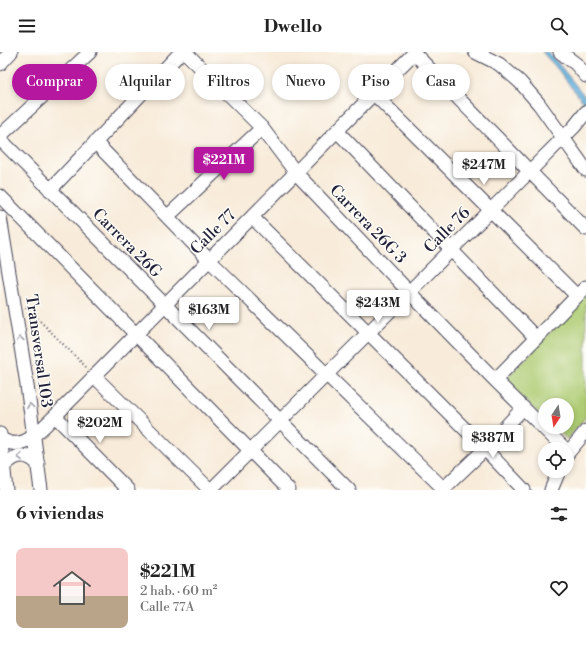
<!DOCTYPE html>
<html lang="es">
<head>
<meta charset="utf-8">
<style>
	body { margin:0; font-family:"Libre Bodoni",serif; background:#f6f6f6; color:#222; height:100vh; display:flex; flex-direction:column; font-size:15px; white-space:nowrap }
	* { box-sizing:border-box; margin:0 }
	p { font-size:13px; color:#767676 }
	.icon { flex:none; width:22px; height:22px; fill:none; stroke:currentColor; stroke-width:2; stroke-linecap:round; stroke-linejoin:round }
	.map { position:relative; height:438px; overflow:hidden }
	.side { display:flex; flex-direction:column; background:#fff; flex:1 }
	.side>* { flex:none }
	.top-card { position:absolute; left:12px; top:12px; width:562px; height:36px; display:flex; gap:8px }
	.needle { width:26px; rotate:192deg }
	.controls { position:absolute; left:538px; top:346px; display:grid; gap:8px }
	.controls a { display:grid; place-items:center; width:36px; height:36px; border-radius:50%; background:#fff; box-shadow:0 2px 6px #0003; font-size:20px }
	.price { position:absolute; translate:-50% -34px; padding:0 9px; border-radius:4px; background:#fff; color:#222; font-size:13px; line-height:26px; filter:drop-shadow(0 1px 2px #0008) }
	.price::after { content:''; position:absolute; left:50%; top:24px; width:12px; height:9px; margin-left:-6px; background:inherit; clip-path:polygon(0 0,100% 0,50% 100%) }
	.price.active { background:#b5179e; color:#fff }
	ul { padding:0; list-style:none }
	li { display:flex; align-items:center; gap:12px; height:100px; padding:0 16px }
	li+li { border-top:1px solid #e0e0e0 }
	li span { display:grid; place-items:center; flex:none; width:112px; height:80px; border-radius:8px; color:#555 }
	li>.icon { margin-inline-start:auto }
	span .icon { width:48px; height:48px; fill:#fffc; stroke-width:1 }
	li b { font-size:17px }
	h2 { display:flex; justify-content:space-between; align-items:center; height:48px; padding:0 16px; font-size:17px }
	.tag { padding:0 14px; border-radius:18px; background:#fff; box-shadow:0 2px 6px #0003; font-size:14px; line-height:36px }
	.tag.active { background:#b5179e; color:#fff }
	header { display:flex; justify-content:space-between; align-items:center; height:52px; padding:0 16px; background:#fff; font-size:18px; font-weight:700 }
	.map>svg:first-child { display:block }
	.green { fill:#aecc73; stroke:#687757 }
	.water { fill:#61aeda; stroke:#42688a }
	.lines { fill:none; stroke-linecap:round; stroke-linejoin:round }
	.minor-casing { stroke:#424053; stroke-width:15 }
	.path { stroke:#424053; stroke-width:2; stroke-dasharray:1 3; stroke-linecap:butt }
	.minor { stroke:#fff; stroke-width:13 }
	.oneway { stroke:#9c9ca7 }
	.labels { text-anchor:middle; dominant-baseline:central; stroke-width:3; stroke-linejoin:round; paint-order:stroke }
	.street-label { font-size:16px; fill:#22223b; stroke:#fdfcf7 }
</style>
</head>
<body>
<header><svg class="icon" aria-label="menu" viewBox="0 0 24 24"><path d="M4 6h16M4 12h16M4 18h16"/></svg>Dwello<svg class="icon" aria-label="search" viewBox="0 0 24 24"><circle cx="10" cy="10" r="6"/><path d="M15 15l6 6"/></svg></header>
<div class="map">
<svg width="586" height="438" viewBox="0 0 586 438">
	<rect width="100%" height="100%" fill="#fdfcf7"/>
	<filter id="ink" filterUnits="userSpaceOnUse"><feTurbulence type="fractalNoise" baseFrequency=".025" numOctaves="2"/><feDisplacementMap in="SourceGraphic" scale="8" xChannelSelector="R" yChannelSelector="G"/><feConvolveMatrix kernelMatrix="1 2 1 2 8 2 1 2 1" color-interpolation-filters="sRGB"/></filter>
	<filter id="wash" filterUnits="userSpaceOnUse"><feTurbulence type="fractalNoise" baseFrequency=".012" numOctaves="4" result="noise"/><feDisplacementMap in="SourceGraphic" scale="16" xChannelSelector="R" yChannelSelector="G"/><feGaussianBlur stdDeviation="0.9" result="paint"/><feColorMatrix in="noise" values="0 0 0 0 0 0 0 0 0 0 0 0 0 0 0 0 0 1.4 0 .05"/><feComposite in="paint" operator="in"/></filter>
	<g filter="url(#wash)">
		<rect width="100%" height="100%" fill="#f8ebd9"/>
		<path class="green" d="M586,243V365L567,387L554,375H567V353H545V367L504,329Z"/>
		<path class="water" d="M542,0H548L558,11L586,46V54L555,14Z"/>
	</g>
	<g filter="url(#ink)">
		<g class="lines">
			<g class="minor-casing">
				<path id="minor" d="M185,0L262,76L296,121L409,240L495,328L565,397
					M475,0L499,12L520,30L539,52L586,118
					M560,0L576,12L586,24
					M414,1L586,177
					M0,12L11,0
					M374,42L577,244
					M337,79L536,286
					M0,84L90,0
					M0,87L349,438
					M95,90L209,208L445,438
					M50,138L181,0
					M0,144L289,438
					M168,164L262,76
					M0,165L26,326L41,438
					M252,165L485,397L524,438
					M94,324L210,438
					M495,328L586,235
					M55,364L128,438
					M0,382L6,438
					M0,386C23,402 38,379 55,364L415,0
					M567,402L586,379
					M0,418C12,405 23,397 38,412
					M211,438L574,75L586,60
					M442,438L485,397L523,356
					M551,438L559,419"/>
			</g>
			<path class="path" d="M26,255L87,316"/>
			<use href="#minor" class="minor"/>
		</g>
		<defs><path id="oneway-chevron" d="M-2-3.5L2.5 0L-2 3.5" fill="none" stroke-width="1.6" stroke-linecap="round" stroke-linejoin="round"/></defs>
		<g class="oneway">
			<use href="#oneway-chevron" transform="translate(20 287) rotate(-99)"/>
			<use href="#oneway-chevron" transform="translate(30 354) rotate(-98)"/>
			<use href="#oneway-chevron" transform="translate(20 405) rotate(177)"/>
		</g>
	</g>
	<g class="labels">
		<g class="street-label">
			<text transform="translate(368 172) rotate(46)">Carrera 26G 3</text>
			<text transform="translate(447 178) rotate(-45)">Calle 76</text>
			<text transform="translate(213 180) rotate(-45)">Calle 77</text>
			<text transform="translate(127 191) rotate(45)">Carrera 26G</text>
			<text transform="translate(39 299) rotate(82)">Transversal 103</text>
		</g>
	</g>
</svg>
<div class="controls">
<a><svg class="needle" viewBox="-14 -14 28 28"><path d="M0-13l5 13h-10z" fill="#e53935"/><path d="M0 13l5-13h-10z" fill="#767676"/></svg></a>
<a><svg class="icon" aria-label="locate" viewBox="0 0 24 24"><circle cx="12" cy="12" r="6"/><path d="M12 2v4M12 18v4M2 12h4M18 12h4"/></svg></a>
</div>
<b class="price active" style="left:224px;top:129px">$221M</b>
<b class="price" style="left:484px;top:134px">$247M</b>
<b class="price" style="left:378px;top:272px">$243M</b>
<b class="price" style="left:209px;top:279px">$163M</b>
<b class="price" style="left:100px;top:392px">$202M</b>
<b class="price" style="left:493px;top:407px">$387M</b>
<div class="top-card">
<a class="tag active">Comprar</a>
<a class="tag">Alquilar</a>
<a class="tag">Filtros</a>
<a class="tag">Nuevo</a>
<a class="tag">Piso</a>
<a class="tag">Casa</a>
</div>
</div>
<section class="side">
<h2>6 viviendas<svg class="icon" aria-label="filters" viewBox="0 0 24 24"><path d="M4 7h16M4 17h16"/><circle cx="9" cy="7" r="2"/><circle cx="15" cy="17" r="2"/></svg></h2>
<ul>
<li><span style="background:linear-gradient(#f6c9c9 60%,#b9a48a 0)"><svg class="icon" aria-label="home" viewBox="0 0 24 24"><path d="M3 11l9-7 9 7M6 9v11h12V9"/></svg></span><div><b>$221M</b><p>2 hab. · 60 m²</p><p>Calle 77A</p></div><svg class="icon" aria-label="heart" viewBox="0 0 24 24"><path d="M12 20l-8-8c-3-5 5-10 8-4 3-6 11-1 8 4z"/></svg></li>
</ul>
</section>
</body>
</html>
